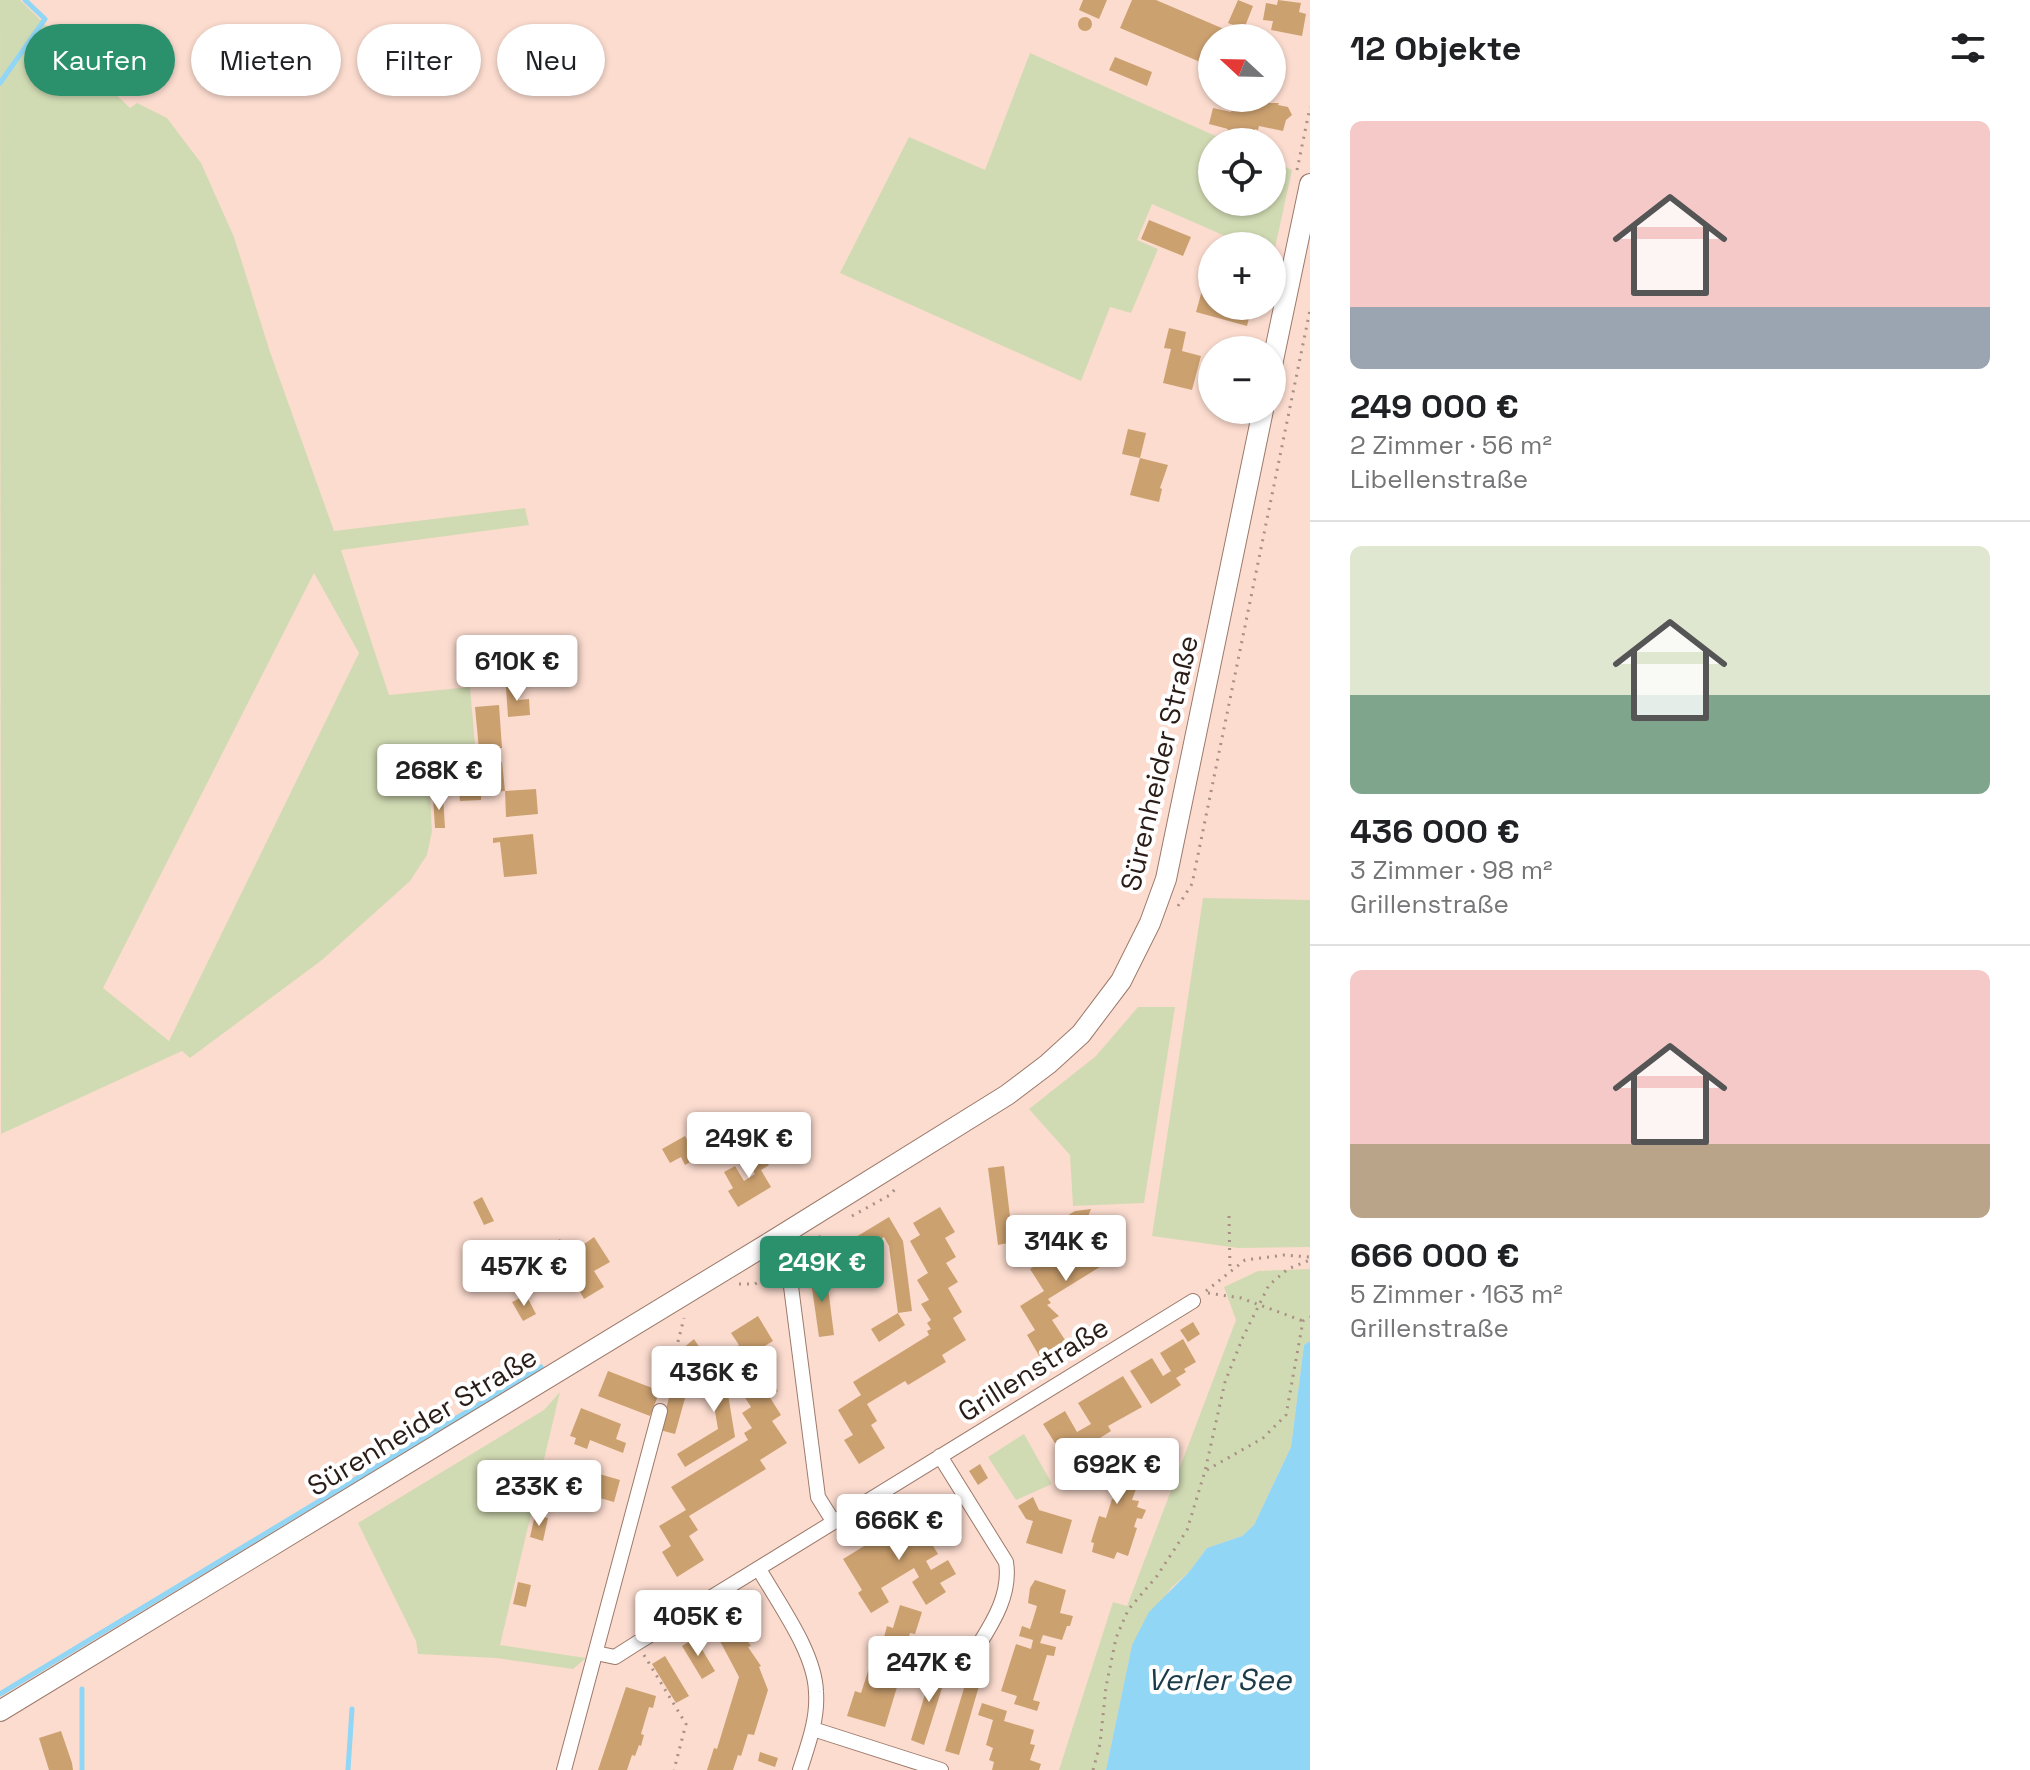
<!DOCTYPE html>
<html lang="de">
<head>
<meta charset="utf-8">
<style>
	body { margin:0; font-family:"Space Grotesk",sans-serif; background:#f2f2f2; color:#202124; height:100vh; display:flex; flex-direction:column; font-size:30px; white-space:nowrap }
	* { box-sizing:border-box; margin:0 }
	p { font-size:26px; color:#757577 }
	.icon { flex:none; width:44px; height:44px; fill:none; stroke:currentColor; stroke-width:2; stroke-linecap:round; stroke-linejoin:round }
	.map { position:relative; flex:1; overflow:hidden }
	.sheet { display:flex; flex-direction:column; background:#fff; width:720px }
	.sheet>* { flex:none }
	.top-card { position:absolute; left:24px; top:24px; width:760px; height:72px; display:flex; gap:16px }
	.needle { width:52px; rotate:292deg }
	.controls { position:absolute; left:1198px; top:24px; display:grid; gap:16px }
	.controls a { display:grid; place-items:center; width:88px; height:88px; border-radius:50%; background:#fff; box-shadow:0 2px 6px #0004; font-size:40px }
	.price { position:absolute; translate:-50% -68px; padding:0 18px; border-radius:8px; background:#fff; color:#222; font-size:26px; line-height:52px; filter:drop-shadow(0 2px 4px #0008) }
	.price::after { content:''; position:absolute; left:50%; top:48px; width:24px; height:18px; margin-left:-12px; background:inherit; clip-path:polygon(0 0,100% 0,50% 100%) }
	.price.selected { background:#2b916d; color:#fff }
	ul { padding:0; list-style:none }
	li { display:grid; align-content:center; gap:16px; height:424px; padding:0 40px }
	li+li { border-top:2px solid #e0e0e0 }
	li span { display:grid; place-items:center; height:248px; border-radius:12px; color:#555 }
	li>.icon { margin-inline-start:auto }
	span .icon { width:144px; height:144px; fill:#fffc; stroke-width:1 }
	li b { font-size:34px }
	h2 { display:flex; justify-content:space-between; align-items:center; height:96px; padding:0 40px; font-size:34px }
	.pill { padding:0 28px; border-radius:36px; background:#fff; box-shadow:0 2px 6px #0004; font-size:28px; line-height:72px }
	.pill.selected { background:#2b916d; color:#fff }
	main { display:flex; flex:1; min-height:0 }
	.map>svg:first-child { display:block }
	.green { fill:#d1dbb3; fill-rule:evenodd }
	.water { fill:#91d6f5 }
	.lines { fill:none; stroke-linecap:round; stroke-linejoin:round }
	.stream { stroke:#91d6f5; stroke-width:5 }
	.building { fill:#cca170 }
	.street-casing { stroke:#9c796a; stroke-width:16 }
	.secondary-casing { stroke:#9c796a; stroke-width:22 }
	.path { stroke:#a89085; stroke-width:3; stroke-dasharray:2 6; stroke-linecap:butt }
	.street { stroke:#fff; stroke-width:14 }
	.secondary { stroke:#fff; stroke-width:20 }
	.labels { text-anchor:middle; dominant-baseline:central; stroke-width:8; stroke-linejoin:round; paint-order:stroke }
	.street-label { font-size:28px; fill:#2a1c16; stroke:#fff }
	.water-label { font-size:30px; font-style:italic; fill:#1b3b49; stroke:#fff }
</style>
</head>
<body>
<main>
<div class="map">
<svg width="1310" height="1770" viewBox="0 0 1310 1770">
	<rect width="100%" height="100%" fill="#fcdccf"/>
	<path class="green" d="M0,0H20L130,108L137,103L167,118L201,163L234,237L270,352L334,531L525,508L529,525L341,550L389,695L470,687L476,757L428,761L432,831L427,855L410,881L322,960L190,1058L182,1051L1,1134ZM314,573L359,653L169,1041L103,988Z
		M1030,53L1229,142H1212V202H1272V161L1292,170L1273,257L1272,246H1248L1152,204L1137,240L1158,249L1131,313L1110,307L1081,381L840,273L909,137L985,170Z
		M1203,898L1310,900V1247L1238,1248L1152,1236Z
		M1138,1007H1175L1144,1203L1073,1206L1070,1155L1029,1109L1096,1056Z
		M1310,1269V1341L1304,1345L1291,1447L1254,1525L1242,1536L1207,1548L1189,1572L1171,1588L1132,1645L1106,1770H1059L1113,1602L1127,1606L1236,1320L1224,1287L1258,1271Z
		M560,1392L500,1645L586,1658L573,1669L496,1658L418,1654L416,1641L358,1523L544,1410Z
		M1024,1434L1052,1484L1016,1500L988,1457Z"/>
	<path class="water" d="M1310,1341V1770H1106L1132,1645L1149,1612L1189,1572L1207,1548L1242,1536L1254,1525L1291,1447L1304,1345Z"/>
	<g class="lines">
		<path class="stream" d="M0,83L45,19L25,0
			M82,1689V1770
			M0,1694L541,1367
			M348,1770L352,1709"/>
	</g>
	<path class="building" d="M1083,0H1107L1099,19L1079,10Z
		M1132,0H1156L1245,38H1212V67L1120,28Z
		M1238,0L1253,6L1244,29L1228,23Z
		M1278,0L1301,3L1299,12L1306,14L1302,36L1271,30L1273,21L1263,20L1266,3L1277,5Z
		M1078 24a7 7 0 1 1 14 0a7 7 0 1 1-14 0Z
		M1272,49L1283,54L1272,80Z
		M1115,57L1152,72L1147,86L1109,70Z
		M1234,98L1262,103H1279L1278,105L1288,107L1292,115L1286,120L1283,131L1259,126L1258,130L1255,129L1252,140L1226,134L1228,129L1209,124L1213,108L1231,112Z
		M1149,220L1191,237L1183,256L1141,239Z
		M1203,287L1212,289V306H1252L1247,326L1196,312Z
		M1169,328L1186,332L1182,351L1201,356L1192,390L1163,383L1171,349L1164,348Z
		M1128,429L1146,433L1140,458L1168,465L1160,488L1162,489L1159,502L1130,495L1140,458L1122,454Z
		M517,686L519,700L529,699L530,715L508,717L506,687Z
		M499,705L502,748L479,750L475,707Z
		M502,762L505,791L536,789L538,814L506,817L505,791L481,793V800L460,801L457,768Z
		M443,796L445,828H435L433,797Z
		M533,834L537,874L504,877L500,842L493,843V838Z
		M685,1136L697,1158L685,1165L681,1157L670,1163L662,1149Z
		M760,1150L769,1165L761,1170L771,1187L738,1207L728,1191L733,1188L724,1172L735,1166L744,1181L755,1174L746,1159Z
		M1004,1166L1013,1242L998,1245L988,1168Z
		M482,1197L494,1221L484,1225L473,1202Z
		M940,1207L955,1232L945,1238L956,1257L946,1263L958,1282L948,1288L962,1312L953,1318L966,1340L942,1355L946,1362L908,1385L905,1381L867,1404L877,1421L871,1425L885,1448L859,1464L844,1440L853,1435L838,1410L861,1395L853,1382L929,1335L927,1331L931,1329L927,1323L931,1320L921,1304L929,1300L917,1280L928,1273L910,1241L920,1235L913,1223Z
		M1091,1209L1085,1224L1043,1250L1034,1236L1075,1211Z
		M889,1217L903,1241L912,1311L898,1313L889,1246L884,1237L826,1272L818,1260Z
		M1107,1222L1124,1252L1048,1299L1051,1303L1047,1305L1059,1316L1052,1320L1067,1343L1041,1359L1027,1335L1035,1330L1020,1306L1044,1291L1030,1269Z
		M594,1237L610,1262L594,1271L604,1287L584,1299L573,1280L579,1276L568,1257L549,1267L540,1250L560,1239L569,1255Z
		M826,1272L834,1335L819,1337L810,1274Z
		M526,1295L536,1314L523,1321L512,1302Z
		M898,1313L905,1325L879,1342L871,1329Z
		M758,1316L773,1341L763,1347L775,1366L766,1371L778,1391L769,1396L781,1415L772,1421L787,1443L760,1460L766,1469L689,1516L698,1530L689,1536L704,1560L677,1577L662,1552L671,1546L659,1526L686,1510L671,1487L748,1440L744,1433L752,1428L742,1413L751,1407L739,1388L748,1382L729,1351L739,1345L731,1333Z
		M1193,1322L1200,1334L1188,1342L1180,1330Z
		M694,1339L703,1353L689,1361L682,1349Z
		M1183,1339L1196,1362L1184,1369L1186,1372L1176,1378L1181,1385L1151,1404L1130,1371L1152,1358L1163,1376L1171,1371L1160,1353Z
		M721,1352L735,1437L685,1467L677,1454L718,1429L705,1355Z
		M608,1371L660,1391L650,1416L598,1396Z
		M1123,1376L1142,1407L1108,1426L1111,1431L1100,1438L1086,1446L1084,1443L1063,1456L1043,1424L1065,1411L1077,1432L1091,1424L1078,1403Z
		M674,1380L689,1384L675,1434L660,1430Z
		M581,1408L621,1424L616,1439L626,1443L623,1453L590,1440L587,1449L574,1444L576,1438L570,1436Z
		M1097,1456L1110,1460L1111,1456L1144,1467L1132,1500L1139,1501L1137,1507L1146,1510L1142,1519L1137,1518L1134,1527L1137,1528L1128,1556L1117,1552L1114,1559L1092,1552L1094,1543L1091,1542L1099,1516L1106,1518L1112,1499L1116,1500L1119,1491L1102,1486L1104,1480L1086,1474Z
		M980,1464L988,1478L978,1485L969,1471Z
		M1075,1464L1087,1472L1079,1489L1070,1486L1066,1478Z
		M589,1471L620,1480L614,1502L582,1493Z
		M1033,1497L1039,1510L1072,1520L1062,1554L1026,1543L1033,1521L1026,1519L1018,1506Z
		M917,1505L930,1527L924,1531L938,1554L926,1561L931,1570L948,1560L956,1574L940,1583L946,1592L926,1605L912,1582L919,1577L914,1568L881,1588L889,1602L871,1613L858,1593L862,1590L843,1559L897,1526L893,1520Z
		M535,1515L548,1518L543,1541L530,1537Z
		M1035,1580L1066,1590L1060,1613L1073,1616L1070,1626H1067L1062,1640L1043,1635L1040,1643L1056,1647L1054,1656L1047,1655L1033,1700L1040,1702L1037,1711L1014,1704L1017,1696L1001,1691L1016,1644L1031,1649L1033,1640L1019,1636L1022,1626L1030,1629L1035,1613L1037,1606L1028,1603L1030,1588Z
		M518,1582L531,1585L526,1607L513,1604Z
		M900,1605L922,1612L915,1634L910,1633L903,1656L906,1657L885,1727L847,1716L855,1691L861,1693L876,1647L881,1649L887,1626L893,1628Z
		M735,1616L741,1627L738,1628L751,1646L748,1647L761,1666L759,1667L768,1690L754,1735L748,1734L741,1756L738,1755L733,1770H707L714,1748L717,1749L739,1677L713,1628Z
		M695,1638L715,1671L702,1679L682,1646Z
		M665,1656L689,1696L676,1703L652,1664Z
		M934,1665L948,1669L924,1745L911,1740Z
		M968,1675L981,1679L959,1755L945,1751Z
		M626,1687L656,1696L653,1708L649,1707L641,1734L644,1735L641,1746L639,1745L635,1756L632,1755L627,1770H598Z
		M982,1703L1007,1711L1004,1721L1034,1730L1030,1744L1035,1745L1030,1760L1041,1764L1039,1770H992L994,1762L989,1760L993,1748L986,1745L993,1720L978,1715Z
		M61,1731L72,1763L73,1770H49L39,1738Z
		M760,1752L778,1758L775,1767L758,1761Z"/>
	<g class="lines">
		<g class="street-casing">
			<path id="street" d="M774,1240L788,1263L818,1497L833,1521
				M940,1456L1006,1562C1011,1593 994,1621 978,1646
				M759,1569C778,1603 815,1652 816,1692C818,1719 808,1745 800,1770
				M596,1653L615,1657L637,1643L1193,1301
				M813,1729L941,1770
				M564,1770L660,1411"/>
		</g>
		<g class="secondary-casing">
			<path id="secondary" d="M1272,365L1310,184
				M0,1711L774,1240L1007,1095L1048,1064L1081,1034L1121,981L1150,923L1166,879L1263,410"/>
		</g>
		<path class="path" d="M1297,170L1310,107
			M1178,906L1192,884L1310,310
			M852,1216L890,1195L896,1188
			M1229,1216L1230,1270
			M803,1254L811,1250L822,1234
			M739,1284H755L772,1273
			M1206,1291L1245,1260L1284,1255L1310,1257
			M1208,1293L1241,1298L1303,1321
			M664,1396L684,1318
			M1207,1470L1263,1438L1286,1415L1303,1321L1310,1317
			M644,1655L686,1724L674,1770
			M1093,1770L1100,1744L1106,1687L1116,1638L1128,1610L1157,1576L1187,1530L1205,1471L1225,1382L1243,1337L1269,1285L1288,1269L1310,1260"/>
		<use href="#street" class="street"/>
		<use href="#secondary" class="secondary"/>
	</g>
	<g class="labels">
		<g class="street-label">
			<text transform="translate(1159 763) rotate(-77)">Sürenheider Straße</text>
			<text transform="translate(1033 1369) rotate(-32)">Grillenstraße</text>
			<text transform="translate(422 1421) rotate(-31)">Sürenheider Straße</text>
		</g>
		<g class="water-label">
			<text x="1219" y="1679">Verler See</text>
		</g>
	</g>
</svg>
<div class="controls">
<a><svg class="needle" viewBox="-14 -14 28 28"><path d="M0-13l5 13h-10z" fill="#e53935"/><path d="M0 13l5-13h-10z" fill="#757577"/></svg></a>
<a><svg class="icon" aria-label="locate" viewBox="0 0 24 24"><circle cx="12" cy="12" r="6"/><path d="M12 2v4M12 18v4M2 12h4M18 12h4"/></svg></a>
<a>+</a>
<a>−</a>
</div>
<b class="price" style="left:517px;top:703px">610K €</b>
<b class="price" style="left:439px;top:812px">268K €</b>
<b class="price" style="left:749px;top:1180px">249K €</b>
<b class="price" style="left:1066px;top:1283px">314K €</b>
<b class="price selected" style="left:822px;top:1304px">249K €</b>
<b class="price" style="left:524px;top:1308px">457K €</b>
<b class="price" style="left:714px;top:1414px">436K €</b>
<b class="price" style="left:1117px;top:1506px">692K €</b>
<b class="price" style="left:539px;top:1528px">233K €</b>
<b class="price" style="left:899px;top:1562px">666K €</b>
<b class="price" style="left:698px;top:1658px">405K €</b>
<b class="price" style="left:929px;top:1704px">247K €</b>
<div class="top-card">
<a class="pill selected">Kaufen</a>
<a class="pill">Mieten</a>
<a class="pill">Filter</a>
<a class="pill">Neu</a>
</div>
</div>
<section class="sheet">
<h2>12 Objekte<svg class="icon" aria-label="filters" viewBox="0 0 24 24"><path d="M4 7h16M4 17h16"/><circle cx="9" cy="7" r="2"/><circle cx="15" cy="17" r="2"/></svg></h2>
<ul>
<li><span style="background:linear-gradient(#f6c9c9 75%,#9aa5b1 0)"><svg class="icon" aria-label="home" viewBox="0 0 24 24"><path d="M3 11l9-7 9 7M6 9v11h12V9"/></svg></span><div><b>249 000 €</b><p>2 Zimmer · 56 m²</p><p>Libellenstraße</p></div></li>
<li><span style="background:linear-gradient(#dfe7d0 60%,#7fa58c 0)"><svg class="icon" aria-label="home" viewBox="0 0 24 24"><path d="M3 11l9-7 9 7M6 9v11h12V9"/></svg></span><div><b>436 000 €</b><p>3 Zimmer · 98 m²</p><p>Grillenstraße</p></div></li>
<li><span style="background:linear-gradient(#f6c9c9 70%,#b9a48a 0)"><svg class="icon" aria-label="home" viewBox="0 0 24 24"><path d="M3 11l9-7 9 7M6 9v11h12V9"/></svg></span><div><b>666 000 €</b><p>5 Zimmer · 163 m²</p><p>Grillenstraße</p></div></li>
</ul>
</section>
</main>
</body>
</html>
